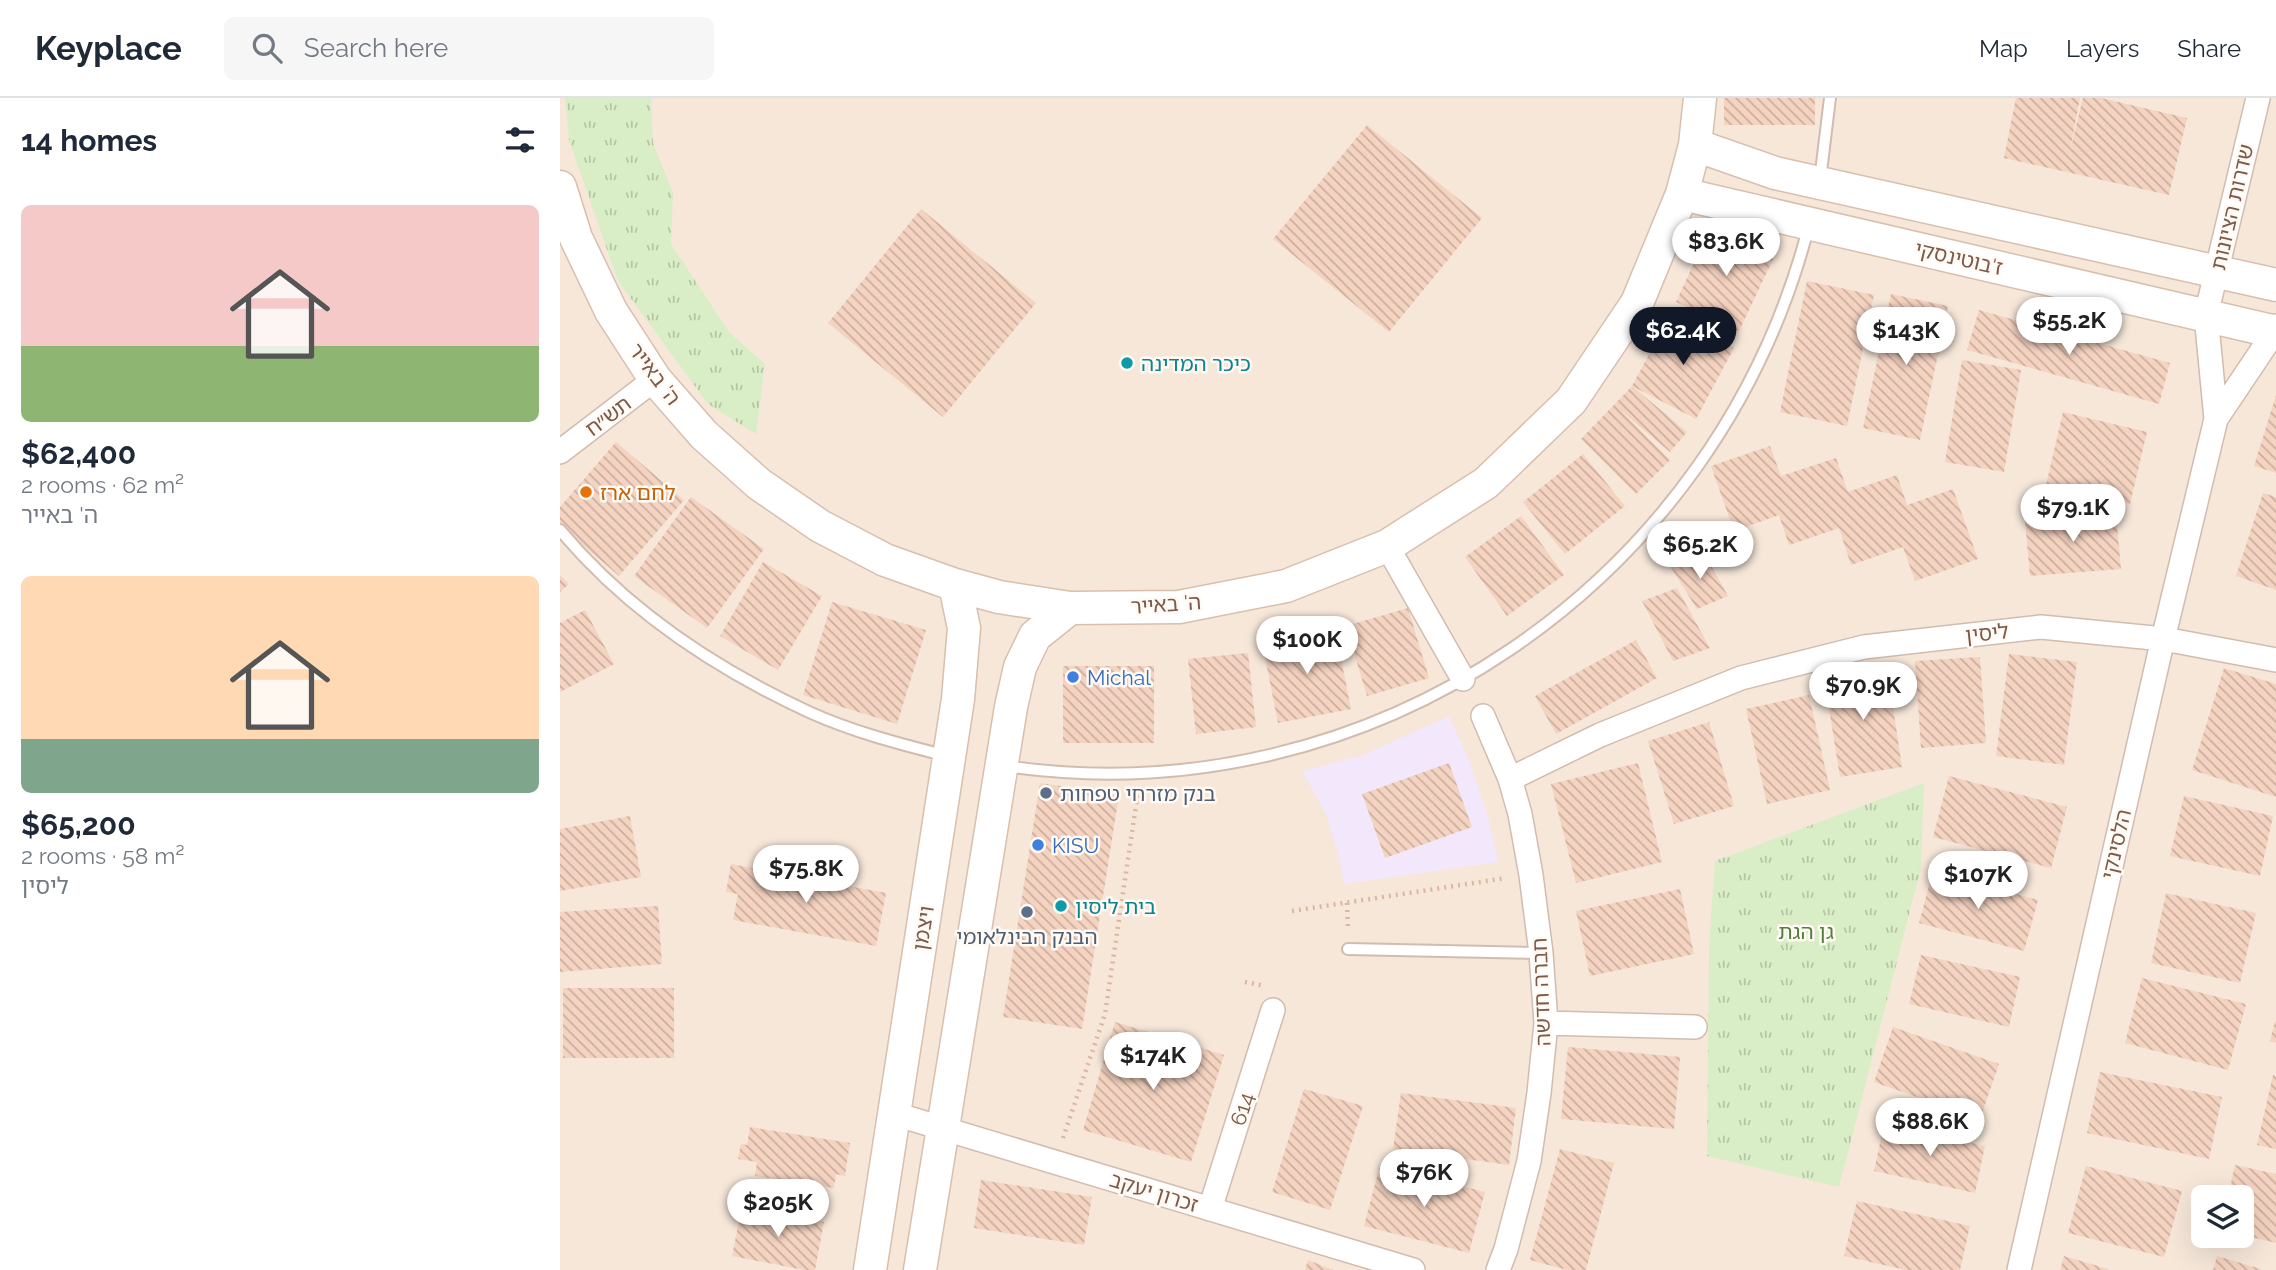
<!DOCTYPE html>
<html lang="en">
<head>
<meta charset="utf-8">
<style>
	body { margin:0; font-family:Raleway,"Noto Sans Hebrew",sans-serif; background:#f6f6f7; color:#1f2937; height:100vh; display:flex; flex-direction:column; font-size:26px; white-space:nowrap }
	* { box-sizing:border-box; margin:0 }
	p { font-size:23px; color:#747a83 }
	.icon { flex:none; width:38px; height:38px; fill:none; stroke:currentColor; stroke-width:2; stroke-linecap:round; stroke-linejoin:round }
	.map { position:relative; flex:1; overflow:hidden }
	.drawer { display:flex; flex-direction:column; background:#fff; width:560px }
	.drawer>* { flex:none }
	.buttons { position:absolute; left:1631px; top:1087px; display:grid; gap:14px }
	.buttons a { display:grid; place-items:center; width:63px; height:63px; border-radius:10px; background:#fff; box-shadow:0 7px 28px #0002; font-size:35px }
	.price { position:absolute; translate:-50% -60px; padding:0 16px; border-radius:24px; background:#fff; color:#222; font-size:23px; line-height:46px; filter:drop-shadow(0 2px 4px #0008) }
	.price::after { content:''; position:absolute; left:50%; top:42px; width:21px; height:16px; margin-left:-10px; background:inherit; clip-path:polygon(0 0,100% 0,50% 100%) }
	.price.current { background:#111827; color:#fff }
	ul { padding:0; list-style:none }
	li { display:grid; align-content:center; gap:14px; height:371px; padding:0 21px }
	li span { display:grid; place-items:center; height:217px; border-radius:10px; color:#555 }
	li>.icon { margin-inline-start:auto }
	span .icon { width:126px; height:126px; fill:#fffc; stroke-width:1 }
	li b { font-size:30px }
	h2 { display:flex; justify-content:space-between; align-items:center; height:84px; padding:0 21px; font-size:30px }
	header { display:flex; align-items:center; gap:42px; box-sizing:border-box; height:98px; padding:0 35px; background:#fff; border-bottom:2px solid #e0e1e3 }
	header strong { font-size:33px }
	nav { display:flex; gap:38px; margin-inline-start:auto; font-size:24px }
	.search { width:490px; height:63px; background:#f6f6f7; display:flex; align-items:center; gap:18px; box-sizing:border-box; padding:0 24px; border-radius:10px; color:#747a83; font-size:26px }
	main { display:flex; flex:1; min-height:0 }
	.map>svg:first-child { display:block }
	.residential { fill:#f6e7d9; fill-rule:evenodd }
	.education { fill:#f3e7fb }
	.park { fill:url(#park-tufts) }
	.building { fill:url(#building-back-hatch) }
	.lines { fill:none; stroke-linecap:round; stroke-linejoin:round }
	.lane-casing { stroke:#d2bcaf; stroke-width:14 }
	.street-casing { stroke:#d2bcaf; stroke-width:26 }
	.secondary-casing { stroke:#d8bfae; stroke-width:35 }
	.path { stroke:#dbb6a3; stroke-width:4.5; stroke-dasharray:2 5; stroke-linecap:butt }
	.lane { stroke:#fff; stroke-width:10 }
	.street { stroke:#fff; stroke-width:23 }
	.secondary { stroke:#fff; stroke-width:32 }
	.culture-dot { fill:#0f9aa8; stroke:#fffaf3; stroke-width:2.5 }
	.food-dot { fill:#e8710a; stroke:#fffaf3; stroke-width:2.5 }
	.shop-dot { fill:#3f7fe0; stroke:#fffaf3; stroke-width:2.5 }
	.service-dot { fill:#5c6f8a; stroke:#fffaf3; stroke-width:2.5 }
	.labels { text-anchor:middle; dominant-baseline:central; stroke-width:5; stroke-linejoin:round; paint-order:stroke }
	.street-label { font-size:21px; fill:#7c5a4b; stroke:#fffaf3 }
	.culture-label { font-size:21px; fill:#0d838f; stroke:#fffaf3; text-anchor:start }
	.food-label { font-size:21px; fill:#c56008; stroke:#fffaf3; text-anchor:start }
	.shop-label { font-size:21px; fill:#366cbe; stroke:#fffaf3; text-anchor:start }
	.service-label { font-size:21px; fill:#4e5e75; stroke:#fffaf3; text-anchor:start }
	.park-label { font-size:21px; fill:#547c3f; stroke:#fffaf3 }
</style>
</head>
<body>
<header>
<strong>Keyplace</strong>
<div class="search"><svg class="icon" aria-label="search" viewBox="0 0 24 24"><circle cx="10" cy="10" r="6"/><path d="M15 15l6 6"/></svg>Search here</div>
<nav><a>Map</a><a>Layers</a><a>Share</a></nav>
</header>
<main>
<section class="drawer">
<h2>14 homes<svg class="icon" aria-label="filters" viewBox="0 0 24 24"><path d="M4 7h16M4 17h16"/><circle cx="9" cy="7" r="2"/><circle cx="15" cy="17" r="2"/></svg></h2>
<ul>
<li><span style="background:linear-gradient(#f6c9c9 65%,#8fb573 0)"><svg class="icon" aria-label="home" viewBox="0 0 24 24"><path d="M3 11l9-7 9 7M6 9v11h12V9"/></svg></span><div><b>$62,400</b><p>2 rooms · 62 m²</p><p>ה' באייר</p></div></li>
<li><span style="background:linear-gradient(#ffd9b3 75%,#7fa58c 0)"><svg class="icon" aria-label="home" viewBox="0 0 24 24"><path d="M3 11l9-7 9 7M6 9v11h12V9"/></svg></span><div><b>$65,200</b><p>2 rooms · 58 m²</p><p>ליסין</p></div></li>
</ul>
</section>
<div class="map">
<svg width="1716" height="1172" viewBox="0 0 1716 1172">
	<defs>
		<pattern id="park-tufts" width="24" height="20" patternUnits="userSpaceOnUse" patternTransform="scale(1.75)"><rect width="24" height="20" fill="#d9eec7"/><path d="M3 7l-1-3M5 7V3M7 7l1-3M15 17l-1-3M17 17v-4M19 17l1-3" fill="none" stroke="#b5c4a4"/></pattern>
		<pattern id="building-back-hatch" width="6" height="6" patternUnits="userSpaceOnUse" patternTransform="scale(1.75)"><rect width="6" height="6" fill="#f5d3c1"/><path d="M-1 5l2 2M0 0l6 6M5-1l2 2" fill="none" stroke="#cbae9f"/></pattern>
	</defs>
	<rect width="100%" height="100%" fill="#fef6eb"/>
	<path class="residential" d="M0,0H1716V1172H0ZM1643,1099H1682V1138H1643Z"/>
	<path class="education" d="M889,618L911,667L929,723L939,764L784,786L778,755L766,716L742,673L803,657Z"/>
	<path class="park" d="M5,0H91L93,45L113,95L111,146L169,234L205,266L196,336L148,306L58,183L9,42Z
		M1364,685L1361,770L1279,1089L1147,1058L1149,848L1155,763Z"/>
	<path class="building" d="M1164,0H1255V27H1164Z
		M1456,0H1520L1510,53L1523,0H1541L1627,20L1609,97L1444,60Z
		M807,27L922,120L829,234L713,141Z
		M361,111L476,205L383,319L268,225Z
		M1151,128L1216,155L1179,233L1116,204Z
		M1247,183L1314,197L1287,328L1220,314Z
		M1331,196L1388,208L1360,342L1303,330Z
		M1419,212L1610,265L1599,306L1407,252Z
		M1110,217L1174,250L1136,321L1072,288Z
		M1402,262L1461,272L1444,374L1385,364Z
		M1072,288L1127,334L1110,354L1060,312L1110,362L1076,396L1021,341Z
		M1716,297V375L1694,368Z
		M1503,314L1587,334L1570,406L1486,387Z
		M56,344L124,402L59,478L0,427V409Z
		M1210,348L1221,378L1276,360L1288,394L1337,377L1347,407L1393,391L1418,461L1355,483L1343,449L1291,467L1279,430L1229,447L1219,417L1174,433L1151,368Z
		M1023,356L1065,408L1005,456L963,404Z
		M1703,395L1716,399V492L1676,478Z
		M131,399L204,451L147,530L74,478Z
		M1556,415L1561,471L1470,478L1465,422Z
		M961,418L1004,477L947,518L905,459Z
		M1144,455L1168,498L1137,511L1110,468Z
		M203,464L262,498L218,572L160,538Z
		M0,477L9,486L0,494Z
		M1117,490L1150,550L1113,563L1082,503Z
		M272,504L366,532L337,626L243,597Z
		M848,510L869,580L807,598L786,528Z
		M25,512L54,566L0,594V525Z
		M775,530L791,611L718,625L702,544Z
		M1076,542L1097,580L996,636L975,598Z
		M688,555L696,629L636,636L628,561Z
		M1449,556L1517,564L1504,667L1436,658Z
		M1420,559L1426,645L1361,650L1355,563Z
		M503,568H594V645H503Z
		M1327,569L1342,669L1280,679L1264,579Z
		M1664,570L1716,586V699L1632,672Z
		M1249,597L1270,692L1207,706L1186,611Z
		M1149,624L1174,708L1114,726L1088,643Z
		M889,665L912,729L825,760L802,696Z
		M1078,665L1102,764L1016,785L991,686Z
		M1389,678L1507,709L1491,770L1373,739Z
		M480,685L559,697L522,931L443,919Z
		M1624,698L1713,718L1700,778L1610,758Z
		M70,718L81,779L0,793V731Z
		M171,766L326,795L316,848L173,822L178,796L166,794Z
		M1373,773L1478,802L1464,853L1359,825Z
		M1120,791L1134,856L1030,878L1016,813Z
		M1606,795L1696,815L1680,885L1591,865Z
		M98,808L102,866L0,874V814Z
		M1361,857L1460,879L1449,929L1349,906Z
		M1582,880L1686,906L1668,972L1565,945Z
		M3,890H114V960H3Z
		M1715,923H1716V945L1710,943Z
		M555,924L664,957L631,1064L523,1032Z
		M1333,929L1439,966L1420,1021L1314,984Z
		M1008,949L1120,959L1114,1031L1001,1021Z
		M1540,974L1662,999L1649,1061L1527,1035Z
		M1713,977L1716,978V1051L1697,1047Z
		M744,991L803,1008L770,1112L712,1094Z
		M841,995L956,1010L949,1067L833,1051Z
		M1324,1026L1425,1048L1415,1095L1314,1073Z
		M190,1029L290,1045L285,1078L276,1076L274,1090L195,1078L197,1064L178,1061L181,1046L187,1047Z
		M1000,1051L1054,1065L1026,1172H1007L970,1162Z
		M820,1067L925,1094L909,1155L804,1128Z
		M1675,1067L1716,1076V1145L1682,1137V1099H1668Z
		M1526,1068L1622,1093L1604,1159L1508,1135Z
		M421,1082L532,1099L524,1147L414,1130Z
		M1297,1103L1410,1128L1400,1172H1346L1284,1158Z
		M182,1108L264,1124L255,1172H244L172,1158Z
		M1504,1158L1548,1171V1172H1500Z
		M1657,1158L1701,1171V1172H1653Z
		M748,1162L773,1172H745Z"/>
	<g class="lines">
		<g class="lane-casing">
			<path id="lane" d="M1260,82L1270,0
				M0,432C66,511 156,571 249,614C293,634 340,646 387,658
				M445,668C811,722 1158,484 1249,127
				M788,851L981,855"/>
		</g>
		<g class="street-casing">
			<path id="street" d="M1656,321L1715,233L1716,228
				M0,354L95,281
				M827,448L903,581
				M923,618L950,681L960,716L971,777L981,855L986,925L979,995L969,1063L946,1151L938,1172
				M950,681L1040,637L1181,580L1304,549L1481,529L1604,541L1716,562
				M986,925L1135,929
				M335,1016L853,1172
				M650,1111L713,912
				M1459,1172L1599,558L1656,321L1646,217L1698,0"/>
		</g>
		<g class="secondary-casing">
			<path id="secondary" d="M1135,47L1215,75L1716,187
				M0,89L16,140L51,213L95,281L144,337L199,386L260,428L325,462L395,487L439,499L510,510L619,509L726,488L827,448L926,385L1011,303L1077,205L1122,96L1135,47L1140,0
				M1122,96L1716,234
				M310,1172L398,601L404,530L395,487
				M360,1172L451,609L460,569L475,538L510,510"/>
		</g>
		<path class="path" d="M787,805L788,833
			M732,813L946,780
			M685,884L705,888
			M503,1040L545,916L578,694"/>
		<use href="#lane" class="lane"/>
		<use href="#street" class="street"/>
		<use href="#secondary" class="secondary"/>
	</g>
	<g class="culture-dot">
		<circle cx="567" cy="265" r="7"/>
		<circle cx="501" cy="808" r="7"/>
	</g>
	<circle class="food-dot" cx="26" cy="394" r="7"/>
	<g class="shop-dot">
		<circle cx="513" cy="579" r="7"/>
		<circle cx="478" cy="747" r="7"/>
	</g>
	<g class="service-dot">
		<circle cx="486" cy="695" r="7"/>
		<circle cx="467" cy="814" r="7"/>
	</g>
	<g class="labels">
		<g class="street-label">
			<text transform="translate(1672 109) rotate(-77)">שדרות הציונות</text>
			<text transform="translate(1399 160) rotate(13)">ז'בוטינסקי</text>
			<text transform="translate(95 276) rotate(53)">ה' באייר</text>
			<text transform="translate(48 318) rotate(-37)">תש״ח</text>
			<text transform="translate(606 506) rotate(-4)">ה' באייר</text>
			<text transform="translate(1427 535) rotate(-6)">ליסין</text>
			<text transform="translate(1556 746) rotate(-77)">הלסינקי</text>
			<text transform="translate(363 830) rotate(-81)">ויצמן</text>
			<text transform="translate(981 894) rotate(-92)">חברה חדשה</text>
			<text transform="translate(682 1011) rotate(-72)">614</text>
			<text transform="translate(594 1094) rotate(17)">זכרון יעקב</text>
		</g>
		<g class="culture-label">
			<text x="581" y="265">כיכר המדינה</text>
			<text x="515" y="808">בית ליסין</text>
		</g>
		<g class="food-label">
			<text x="40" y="394">לחם ארז</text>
		</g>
		<g class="shop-label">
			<text x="527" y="579">Michal</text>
			<text x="492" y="747">KISU</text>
		</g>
		<g class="service-label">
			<text x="500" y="695">בנק מזרחי טפחות</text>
			<text x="467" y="838" text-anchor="middle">הבנק הבינלאומי</text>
		</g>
		<g class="park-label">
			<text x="1246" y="833">גן הגת</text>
		</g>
	</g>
</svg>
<div class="buttons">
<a><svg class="icon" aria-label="layers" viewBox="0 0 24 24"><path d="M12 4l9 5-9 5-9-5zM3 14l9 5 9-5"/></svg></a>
</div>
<b class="price" style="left:1166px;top:180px">$83.6K</b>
<b class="price" style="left:1509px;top:259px">$55.2K</b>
<b class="price current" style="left:1123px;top:269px">$62.4K</b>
<b class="price" style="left:1346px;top:269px">$143K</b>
<b class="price" style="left:1513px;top:446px">$79.1K</b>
<b class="price" style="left:1140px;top:483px">$65.2K</b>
<b class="price" style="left:747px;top:578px">$100K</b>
<b class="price" style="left:1303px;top:624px">$70.9K</b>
<b class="price" style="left:246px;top:807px">$75.8K</b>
<b class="price" style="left:1418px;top:813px">$107K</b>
<b class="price" style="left:593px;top:994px">$174K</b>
<b class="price" style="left:1370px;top:1060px">$88.6K</b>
<b class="price" style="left:864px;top:1111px">$76K</b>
<b class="price" style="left:218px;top:1141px">$205K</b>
</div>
</main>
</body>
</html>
